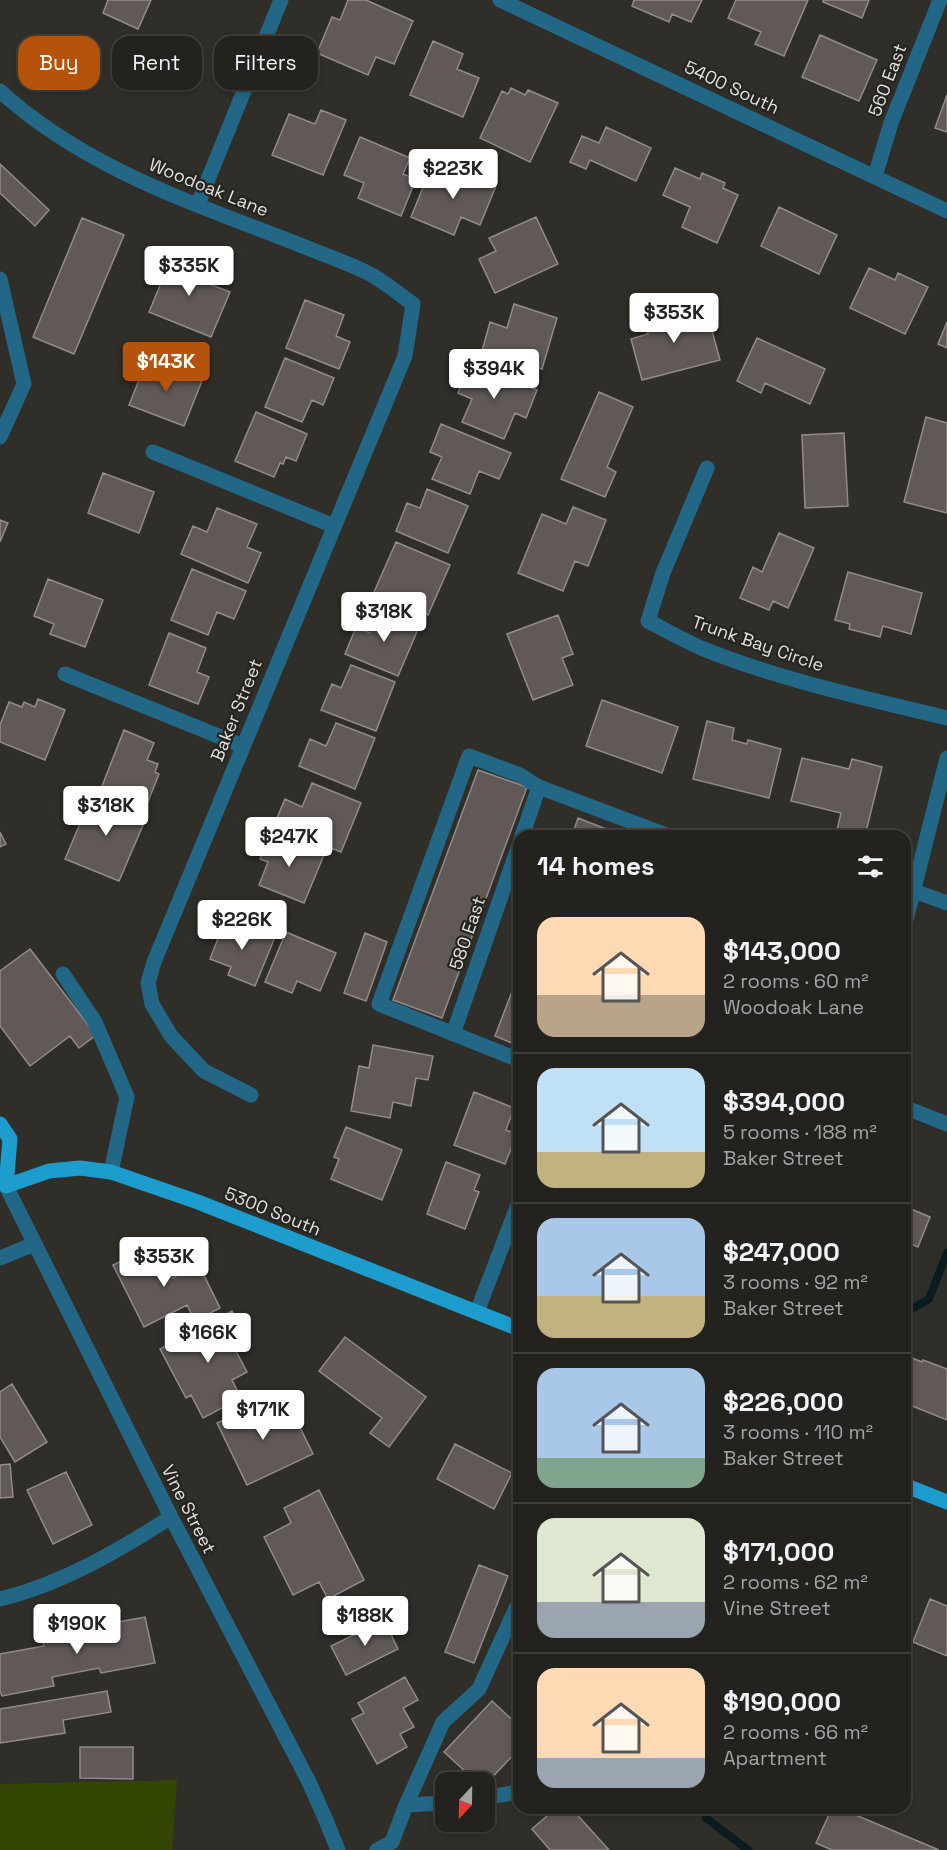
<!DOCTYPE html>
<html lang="en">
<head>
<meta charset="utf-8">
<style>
	body { margin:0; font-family:"Space Grotesk",sans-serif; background:#2b2a28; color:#f1f3f6; height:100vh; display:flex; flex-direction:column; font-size:22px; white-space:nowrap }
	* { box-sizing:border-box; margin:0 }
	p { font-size:20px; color:#a3a4a4 }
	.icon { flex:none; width:33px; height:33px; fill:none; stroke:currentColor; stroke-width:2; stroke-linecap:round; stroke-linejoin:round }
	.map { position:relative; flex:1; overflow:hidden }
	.panel { position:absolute; left:513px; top:830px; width:398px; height:984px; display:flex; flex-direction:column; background:#23221f; border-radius:18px; box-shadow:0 3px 9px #0003,0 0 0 2px #403f3d }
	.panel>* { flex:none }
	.banner { position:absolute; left:18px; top:36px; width:405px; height:54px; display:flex; gap:12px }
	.needle { width:39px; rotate:202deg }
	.controls { position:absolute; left:435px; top:1772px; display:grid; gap:12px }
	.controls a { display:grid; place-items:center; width:60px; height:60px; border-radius:12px; background:#23221f; box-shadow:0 3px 9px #0003,0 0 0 2px #403f3d; font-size:30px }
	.price { position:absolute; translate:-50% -51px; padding:0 14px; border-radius:6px; background:#fff; color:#222; font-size:20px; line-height:39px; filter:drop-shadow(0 2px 3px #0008) }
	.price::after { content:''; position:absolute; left:50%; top:36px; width:18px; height:14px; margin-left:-9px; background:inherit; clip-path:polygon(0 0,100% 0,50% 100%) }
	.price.on { background:#b45309; color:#fff }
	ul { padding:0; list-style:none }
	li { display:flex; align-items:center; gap:18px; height:150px; padding:0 24px }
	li+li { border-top:2px solid #403f3d }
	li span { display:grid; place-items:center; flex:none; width:168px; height:120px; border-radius:18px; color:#555 }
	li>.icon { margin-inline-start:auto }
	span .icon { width:72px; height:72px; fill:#fffc; stroke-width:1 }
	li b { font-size:26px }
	h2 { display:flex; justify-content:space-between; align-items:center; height:72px; padding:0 24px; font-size:26px }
	.pill { padding:0 21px; border-radius:18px; background:#23221f; box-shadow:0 3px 9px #0003,0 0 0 2px #403f3d; font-size:21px; line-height:54px }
	.pill.on { background:#b45309; color:#fff }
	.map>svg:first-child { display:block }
	.green { fill:#344702 }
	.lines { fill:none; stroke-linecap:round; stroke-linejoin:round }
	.stream { stroke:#0a1c20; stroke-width:8 }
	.building { fill:#605957; stroke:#928b89; stroke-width:1.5 }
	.minor { stroke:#236786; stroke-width:15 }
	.major { stroke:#1d9cce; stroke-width:15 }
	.labels { text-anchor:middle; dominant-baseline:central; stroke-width:4.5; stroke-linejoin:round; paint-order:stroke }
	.street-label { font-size:18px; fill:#e0e0dc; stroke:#25241f }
</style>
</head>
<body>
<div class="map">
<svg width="947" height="1850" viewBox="0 0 947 1850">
	<rect width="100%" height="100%" fill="#2f2e29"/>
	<path class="green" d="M177,1780L172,1850H0V1784Z"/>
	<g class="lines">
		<path class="stream" d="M904,1313L929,1299L947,1253
			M708,1808L706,1818L748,1850"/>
	</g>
	<path class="building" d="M108,0H151L138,29L103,13Z
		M348,0H366L413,21L394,64L376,57L368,75L317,53L332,17L340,20Z
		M634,0H702L691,22L672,14L669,22L632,6Z
		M736,0H808L784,56L755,44L761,32L728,18Z
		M823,0H869L862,18L823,2Z
		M820,35L877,60L859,101L802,77Z
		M433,41L463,54L457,69L479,78L463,117L410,95Z
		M511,88L525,95L528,90L558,103L530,162L480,138L502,91L508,94Z
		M947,95V132L935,128Z
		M321,110L346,120L323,175L272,155L289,114L315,124Z
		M606,127L651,148L636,181L590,160L586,169L570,162L582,136L599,143Z
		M360,137L410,158L403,174L416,179L401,216L358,198L364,183L344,175Z
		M440,163L496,186L480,225L461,217L454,235L411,217L426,180L432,183Z
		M0,164L49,210L35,226L0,193Z
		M675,168L700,179L702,173L725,183L723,188L738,195L717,243L682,227L690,207L663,195Z
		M779,207L837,235L819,274L761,246Z
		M536,217L558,264L495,293L479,259L496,251L489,238Z
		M82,218L124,235L74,354L33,337Z
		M173,254L202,266L199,271L212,276L209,284L230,292L211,337L149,312Z
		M869,268L895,280L898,273L928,287L905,334L850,308Z
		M305,300L344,315L336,336L350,342L339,369L286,348Z
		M514,304L557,318L542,369L482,351L490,322L507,328Z
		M677,307L681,324L708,316L720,360L642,380L631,339L648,334L643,315Z
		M947,322V348L938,344Z
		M757,338L825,369L810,404L765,383L761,393L737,381Z
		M285,358L334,378L323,405L312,400L302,422L265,407Z
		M147,360L202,381L184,426L129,405Z
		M470,363L537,390L526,418L515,413L504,439L462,422L472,399L458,393Z
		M599,392L633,407L607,467L616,472L605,497L561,479Z
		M256,412L307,434L296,461L286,457L283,464L280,463L274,477L235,461Z
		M926,417L947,423V513L904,502Z
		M441,424L511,453L499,479L479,471L470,494L432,479L442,457L430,452Z
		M844,433L848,506L805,508L802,435Z
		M103,473L154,492L139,533L88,513Z
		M427,489L468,506L448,553L396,531L407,503L420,508Z
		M573,507L606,520L588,566L575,561L563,591L518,573L542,514L566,524Z
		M217,508L257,524L247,547L261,553L248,583L181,554L193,526L207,532Z
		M0,520L8,523L0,542Z
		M779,533L814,548L788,608L773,601L769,610L740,598L753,567L762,572Z
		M396,542L450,565L428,615L374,592Z
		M192,569L246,591L234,619L217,612L208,635L171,620Z
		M848,572L922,593L911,634L883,626L880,637L849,629L850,624L835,620Z
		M48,579L103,600L85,647L50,634L54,624L34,616Z
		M379,610L419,627L398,676L345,654L356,627L370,633Z
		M558,615L573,654L562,658L573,685L533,700L507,634Z
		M169,633L206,648L197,672L209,677L198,704L149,685Z
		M351,665L395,682L376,731L321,710L332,684L341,688Z
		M38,699L65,710L45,760L0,742V725L9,702L22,707L24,702L35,707Z
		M602,700L678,727L662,773L586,746Z
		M707,721L734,728L732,740L747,744L748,740L781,749L769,798L693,779Z
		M336,723L375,738L355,789L299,766L310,739L326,746Z
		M124,730L154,743L147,760L158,764L155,772L159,774L147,804L102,786Z
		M802,758L849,769L852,759L882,767L865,836H858L837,830L841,813L791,801Z
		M478,770L527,787L442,1018L393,1000Z
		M312,783L361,803L341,852L274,825L285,799L302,807Z
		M93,793L147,816L119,881L65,859Z
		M578,818L624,836H572Z
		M0,832L6,844L0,847Z
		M271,833L324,855L304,903L259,885L268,862L260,859Z
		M226,918L275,937L255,986L228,975L231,967L210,959Z
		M286,932L336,953L320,991L297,981L292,993L265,982Z
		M365,933L387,942L366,1001L344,993Z
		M30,949L96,1035L79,1048L70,1036L30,1066L0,1026V971Z
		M519,973V1046L495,1036Z
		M373,1045L433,1056L428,1080L416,1078L411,1106L393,1102L390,1118L351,1111L359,1066L369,1068Z
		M474,1092L514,1108L506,1130L517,1134L505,1164L454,1145Z
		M346,1127L402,1150L382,1200L331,1179L339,1159L334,1157Z
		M446,1162L480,1175L474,1190L479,1192L465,1229L427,1214Z
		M904,1206L930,1217L918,1247L904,1241Z
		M156,1244L173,1278L199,1265L220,1308L195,1321L187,1305L144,1327L113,1265Z
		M232,1311L242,1331L229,1338L247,1372L232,1380L241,1398L203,1418L191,1395L186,1398L160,1349Z
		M345,1337L426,1397L389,1447L370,1433L382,1418L319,1371Z
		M905,1355L922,1362L923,1360L947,1369V1420L905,1403L908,1396L904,1394Z
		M12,1384L47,1442L15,1462L0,1437V1392Z
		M270,1397L283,1425L296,1419L313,1454L247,1485L217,1423Z
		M455,1444L512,1473L494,1509L437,1479Z
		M10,1464L13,1497L0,1498V1465Z
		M519,1466V1482L512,1470Z
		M66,1472L92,1525L53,1544L27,1490Z
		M319,1490L364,1580L328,1599L319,1582L293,1595L264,1537L291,1523L284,1508Z
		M479,1565L508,1576L474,1663L445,1652Z
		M930,1599L947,1606V1656L913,1642Z
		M145,1617L155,1663L101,1673L99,1668L52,1677L54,1686L2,1696L0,1691V1654L44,1646L41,1633L95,1623L96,1626Z
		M384,1620L398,1649L346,1675L331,1646Z
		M405,1677L418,1700L403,1708L414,1727L400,1734L407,1747L377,1764L352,1719L364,1713L358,1703Z
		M107,1691L111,1712L63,1720L65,1733L0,1743V1709Z
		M492,1701L519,1726V1749L484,1786V1782H477L444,1752Z
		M80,1747H133V1779L80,1778Z
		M556,1808H571L609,1850H550L532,1829Z
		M832,1808H839L939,1850H832L816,1843Z"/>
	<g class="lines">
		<path class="minor" d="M500,0L947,211
			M0,91C84,168 195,204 300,245C322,254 346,262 368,273C383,280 398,294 413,304L405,356L154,962L148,983L152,1004L171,1036L204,1071L251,1095
			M875,176L891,123L940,0
			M198,204L281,0
			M0,279L24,384L0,437
			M153,452L334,526
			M707,468L663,573L648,621C665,630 683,640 701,648C780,680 865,698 947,718
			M65,674L243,746
			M522,836L539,787
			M914,891L947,903
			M904,928L947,758
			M63,974L95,1022L127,1097L111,1172
			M453,1034L519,845
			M519,1060L379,1004L469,756L520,775L539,787L669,836
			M904,1107L947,1124
			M6,1186L171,1517L309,1782L325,1818L338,1850
			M0,1258L34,1244
			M477,1312L519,1202
			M0,1599C62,1584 118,1551 171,1517
			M484,1798L517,1792L519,1790
			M406,1805L446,1803
			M377,1850L392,1842L406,1805L443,1722L479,1689L516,1608"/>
		<path class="major" d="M0,1124L10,1139L6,1186
			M6,1186L49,1171L80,1168L111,1172L198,1202L519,1329
			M904,1485L947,1502"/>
	</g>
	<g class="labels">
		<g class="street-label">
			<text transform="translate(887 80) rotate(-69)">560 East</text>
			<text transform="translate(732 87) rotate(25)">5400 South</text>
			<text transform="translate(209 187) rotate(22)">Woodoak Lane</text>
			<text transform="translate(758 643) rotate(19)">Trunk Bay Circle</text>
			<text transform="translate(236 710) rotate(-68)">Baker Street</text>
			<text transform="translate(467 933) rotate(-71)">580 East</text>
			<text transform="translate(273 1211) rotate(22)">5300 South</text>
			<text transform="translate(189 1509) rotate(63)">Vine Street</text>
		</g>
	</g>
</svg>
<div class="controls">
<a><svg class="needle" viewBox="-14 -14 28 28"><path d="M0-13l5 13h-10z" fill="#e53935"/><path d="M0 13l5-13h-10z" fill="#a3a4a4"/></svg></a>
</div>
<b class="price" style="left:453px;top:200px">$223K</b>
<b class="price" style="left:189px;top:297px">$335K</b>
<b class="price" style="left:674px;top:344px">$353K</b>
<b class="price on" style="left:166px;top:393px">$143K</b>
<b class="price" style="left:494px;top:400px">$394K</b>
<b class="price" style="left:384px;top:643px">$318K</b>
<b class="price" style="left:106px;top:837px">$318K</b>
<b class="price" style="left:289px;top:868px">$247K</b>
<b class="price" style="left:242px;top:951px">$226K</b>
<b class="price" style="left:164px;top:1288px">$353K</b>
<b class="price" style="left:208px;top:1364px">$166K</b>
<b class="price" style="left:263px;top:1441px">$171K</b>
<b class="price" style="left:365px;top:1647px">$188K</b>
<b class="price" style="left:77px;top:1655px">$190K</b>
<div class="banner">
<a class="pill on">Buy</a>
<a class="pill">Rent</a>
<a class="pill">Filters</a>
</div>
<section class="panel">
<h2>14 homes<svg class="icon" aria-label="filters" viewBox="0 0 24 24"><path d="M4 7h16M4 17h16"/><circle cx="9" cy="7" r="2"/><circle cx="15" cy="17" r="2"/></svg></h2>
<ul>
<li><span style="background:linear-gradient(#ffd9b3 65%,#b9a48a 0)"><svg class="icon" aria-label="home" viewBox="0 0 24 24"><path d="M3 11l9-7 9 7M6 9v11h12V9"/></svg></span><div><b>$143,000</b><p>2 rooms · 60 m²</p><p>Woodoak Lane</p></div></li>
<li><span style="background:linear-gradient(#bfe0f5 70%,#c2b280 0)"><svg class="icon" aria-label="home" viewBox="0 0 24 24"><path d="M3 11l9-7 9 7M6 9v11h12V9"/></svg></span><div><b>$394,000</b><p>5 rooms · 188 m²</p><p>Baker Street</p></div></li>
<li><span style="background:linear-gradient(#a9c7e8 65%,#c2b280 0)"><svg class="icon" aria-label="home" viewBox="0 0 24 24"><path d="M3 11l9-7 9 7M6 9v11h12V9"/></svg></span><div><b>$247,000</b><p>3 rooms · 92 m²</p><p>Baker Street</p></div></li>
<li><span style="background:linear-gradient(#a9c7e8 75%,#7fa58c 0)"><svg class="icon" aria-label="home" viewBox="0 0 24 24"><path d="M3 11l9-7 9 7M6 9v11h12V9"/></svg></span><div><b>$226,000</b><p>3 rooms · 110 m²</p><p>Baker Street</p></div></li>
<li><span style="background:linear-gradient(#dfe7d0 70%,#9aa5b1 0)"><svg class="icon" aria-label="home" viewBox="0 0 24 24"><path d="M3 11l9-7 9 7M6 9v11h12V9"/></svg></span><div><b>$171,000</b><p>2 rooms · 62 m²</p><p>Vine Street</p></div></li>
<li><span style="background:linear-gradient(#ffd9b3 75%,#9aa5b1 0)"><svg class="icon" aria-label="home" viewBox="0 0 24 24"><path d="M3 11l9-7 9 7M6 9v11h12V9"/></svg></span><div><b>$190,000</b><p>2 rooms · 66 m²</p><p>Apartment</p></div></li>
</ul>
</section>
</div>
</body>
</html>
